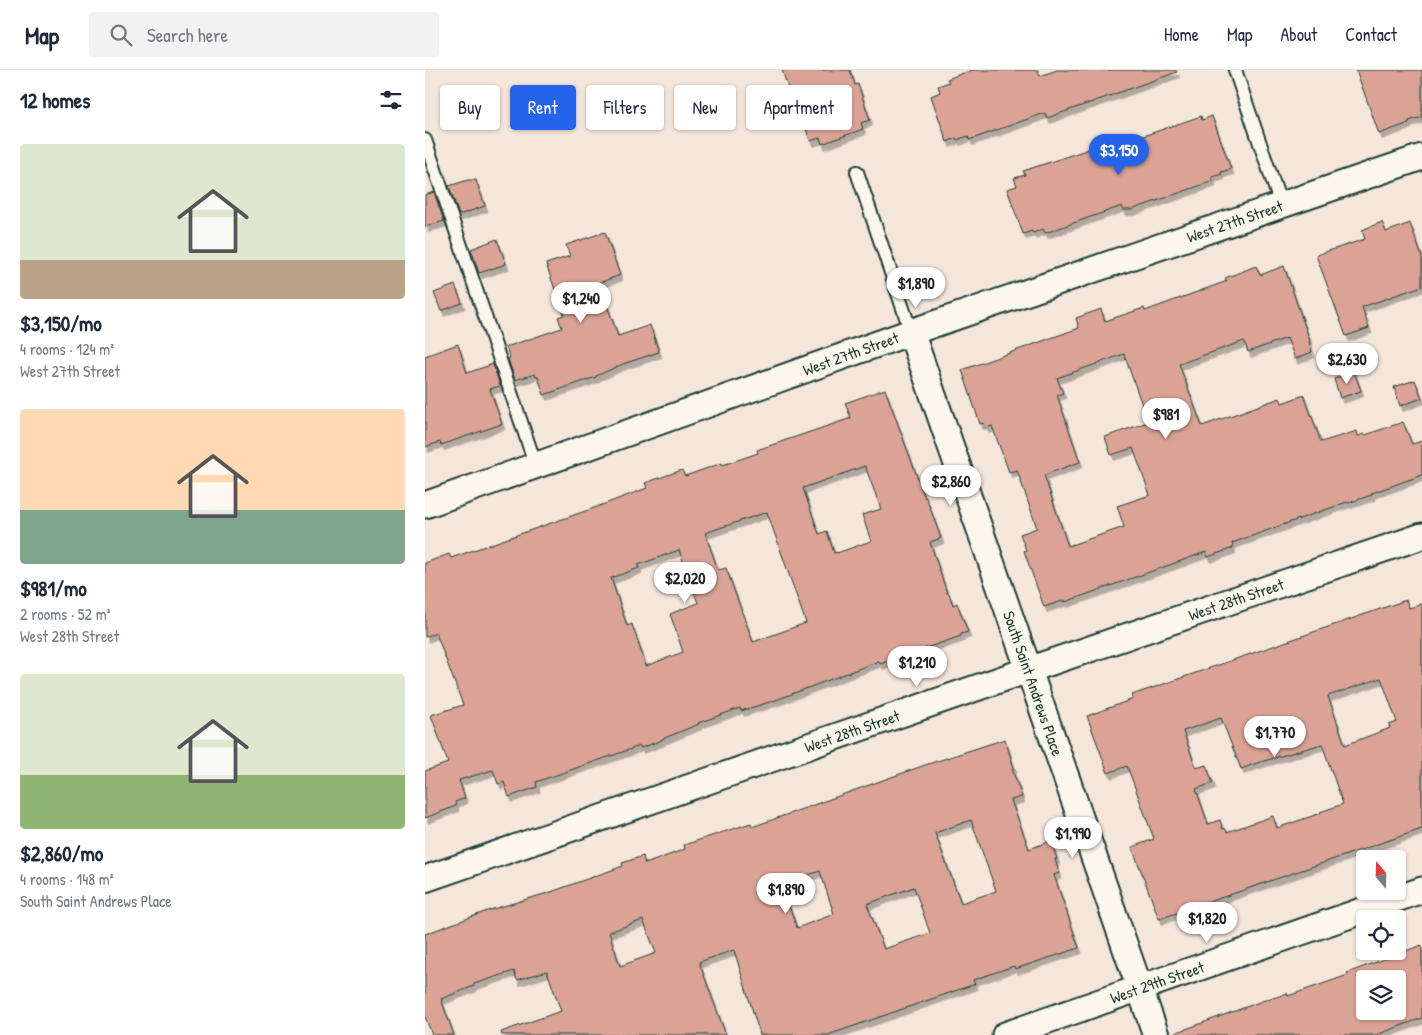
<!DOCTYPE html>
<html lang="en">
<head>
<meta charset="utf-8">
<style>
	body { margin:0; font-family:"Patrick Hand",sans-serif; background:#f2f2f3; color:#1f2937; height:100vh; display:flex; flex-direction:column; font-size:19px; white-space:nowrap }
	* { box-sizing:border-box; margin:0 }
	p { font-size:16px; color:#747a83 }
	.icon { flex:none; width:28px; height:28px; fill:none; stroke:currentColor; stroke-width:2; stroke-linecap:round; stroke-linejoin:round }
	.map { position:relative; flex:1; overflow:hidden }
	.panel { display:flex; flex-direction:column; background:#fff; width:425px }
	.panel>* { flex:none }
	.guide { position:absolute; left:15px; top:15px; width:475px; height:45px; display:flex; gap:10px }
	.needle { width:32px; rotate:341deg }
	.tools { position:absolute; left:931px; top:780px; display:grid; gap:10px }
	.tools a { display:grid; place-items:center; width:50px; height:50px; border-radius:5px; background:#fff; box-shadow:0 1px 4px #0004; font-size:25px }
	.price { position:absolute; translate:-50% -42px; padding:0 11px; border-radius:18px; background:#fff; color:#222; font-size:16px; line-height:32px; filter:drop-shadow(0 1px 2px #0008) }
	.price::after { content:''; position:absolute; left:50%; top:30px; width:15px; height:11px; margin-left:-8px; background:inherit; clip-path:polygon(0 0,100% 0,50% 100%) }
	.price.selected { background:#2563eb; color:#fff }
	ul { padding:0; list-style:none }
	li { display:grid; align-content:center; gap:10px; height:265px; padding:0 20px }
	li span { display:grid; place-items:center; height:155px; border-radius:5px; color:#555 }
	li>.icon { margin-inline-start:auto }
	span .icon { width:90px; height:90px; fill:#fffc; stroke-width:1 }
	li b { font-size:21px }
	h2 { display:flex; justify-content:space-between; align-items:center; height:60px; padding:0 20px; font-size:21px }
	.pill { padding:0 18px; border-radius:5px; background:#fff; box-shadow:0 1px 4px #0004; font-size:18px; line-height:45px }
	.pill.selected { background:#2563eb; color:#fff }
	header { display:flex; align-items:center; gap:30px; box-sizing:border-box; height:70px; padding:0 25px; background:#fff; border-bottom:1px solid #e0e1e3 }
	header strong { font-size:24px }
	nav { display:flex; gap:28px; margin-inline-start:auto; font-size:18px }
	.search { width:350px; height:45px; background:#f2f2f3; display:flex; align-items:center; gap:12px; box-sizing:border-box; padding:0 18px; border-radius:5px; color:#747a83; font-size:19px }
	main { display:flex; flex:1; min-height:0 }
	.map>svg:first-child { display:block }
	.building { fill:#dba395; stroke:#1f3d34; fill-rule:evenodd; filter:url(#shadow) }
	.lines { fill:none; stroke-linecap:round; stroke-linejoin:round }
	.service-casing { stroke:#1f3d34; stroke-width:16 }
	.minor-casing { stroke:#1f3d34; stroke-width:29 }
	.service { stroke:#fbf7ec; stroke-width:12 }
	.minor { stroke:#fbf7ec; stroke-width:25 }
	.labels { text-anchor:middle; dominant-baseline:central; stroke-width:4; stroke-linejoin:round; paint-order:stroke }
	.street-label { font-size:16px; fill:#1f3d34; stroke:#fbf7ec }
</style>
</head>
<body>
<header>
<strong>Map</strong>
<div class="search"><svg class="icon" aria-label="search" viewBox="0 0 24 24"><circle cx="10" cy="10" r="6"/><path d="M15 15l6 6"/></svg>Search here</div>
<nav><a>Home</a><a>Map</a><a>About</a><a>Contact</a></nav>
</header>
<main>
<section class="panel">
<h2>12 homes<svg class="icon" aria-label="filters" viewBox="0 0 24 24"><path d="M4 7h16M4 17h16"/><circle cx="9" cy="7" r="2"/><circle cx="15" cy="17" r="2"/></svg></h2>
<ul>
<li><span style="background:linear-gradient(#dfe7d0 75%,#b9a48a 0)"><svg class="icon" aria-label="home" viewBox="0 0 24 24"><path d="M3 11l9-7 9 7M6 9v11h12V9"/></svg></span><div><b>$3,150/mo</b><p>4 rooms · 124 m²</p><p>West 27th Street</p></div></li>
<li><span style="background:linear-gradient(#ffd9b3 65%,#7fa58c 0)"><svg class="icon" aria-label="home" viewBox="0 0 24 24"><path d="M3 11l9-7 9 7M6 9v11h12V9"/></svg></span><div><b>$981/mo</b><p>2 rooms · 52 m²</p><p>West 28th Street</p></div></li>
<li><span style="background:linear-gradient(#dfe7d0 65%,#8fb573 0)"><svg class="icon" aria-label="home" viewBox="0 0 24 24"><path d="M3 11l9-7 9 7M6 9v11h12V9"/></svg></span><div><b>$2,860/mo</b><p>4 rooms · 148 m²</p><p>South Saint Andrews Place</p></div></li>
</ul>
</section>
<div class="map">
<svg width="997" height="965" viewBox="0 0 997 965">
	<defs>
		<filter id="shadow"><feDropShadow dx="3" dy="5.5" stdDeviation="0" flood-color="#0004"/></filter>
	</defs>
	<rect width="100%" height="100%" fill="#f5e6db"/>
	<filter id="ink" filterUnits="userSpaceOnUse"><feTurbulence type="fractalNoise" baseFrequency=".02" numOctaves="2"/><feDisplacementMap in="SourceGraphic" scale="10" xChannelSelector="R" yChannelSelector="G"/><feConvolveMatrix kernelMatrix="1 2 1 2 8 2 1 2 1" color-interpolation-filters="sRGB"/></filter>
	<g filter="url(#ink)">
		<path class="building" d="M357,0H425L430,15L433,14L445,50L436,53L438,59L397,74L395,68L385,71L371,29L367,30Z
			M547,0H613L615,6L632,0H751L752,2L622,48L620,43L544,70L543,66L532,70L531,68L522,72L506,26L515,22L513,16L524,12L522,9Z
			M931,0H997V47L984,51V53L954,64Z
			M776,46L777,50L787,46L806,99L796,102L797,104L787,107L788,111L706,140H698L697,136L620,163L618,159L608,163L607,161L598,164L582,119L592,116L589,108L600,105L598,101L697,68L698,73Z
			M43,110H51L60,136L34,145L24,116Z
			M9,122L19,151L0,157V125Z
			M957,152L961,162L985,153L997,187V216L937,237L944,258L921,266L891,185L940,169L937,160Z
			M180,162L195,205L174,213L193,266L225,255L234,282L198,294L171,306V307L119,325L113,307H111L110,304L90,310L83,289L85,288L81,277L137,258L133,247L139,245L121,194L145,186L141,175Z
			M72,169L81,194L54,203L46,179Z
			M831,196L835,205L859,196L885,271H884L887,282L870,289L862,268L823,282L819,271L754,294L777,356L855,328L857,333L879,325L896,372L932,361L933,366L939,364L940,365L978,352L987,374L997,371V405L947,423V425L923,433L922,432L807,473L808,478L783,487L781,482L640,532V530L619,537L599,481L601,480L595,464L612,458L592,400L584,402L567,356L561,358L559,353L555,354L537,300L654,258L651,248L676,239L680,251L719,238L720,241L802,211L800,208ZM699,284L723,352L680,367L686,385L708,378L725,425L692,436L699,457L643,476L619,405L655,392L632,325L638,323L632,308Z
			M30,215L37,233L16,241L9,223Z
			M33,274L42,303L68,294L75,316L65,319L77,354L16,375L15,372L0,377V286Z
			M929,301L936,321L915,328L909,309Z
			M990,310L997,328L975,336L969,317Z
			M460,319L500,428L501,427L516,468L505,472L522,523H524L528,535L532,533L543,562L536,564V566L455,594L454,591L351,630L316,641L315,638L273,653L274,654L237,669V670L216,678L215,676L111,712L112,717L84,727L79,712L73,714L68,700L34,710L40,728L30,732L31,736L0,748V701L23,693L6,645L38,635L11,563L0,567V493L24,484L26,488L169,438L222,418L220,413L257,400L260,406L297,393L298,395L333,383L332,380L426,348L420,333ZM440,396L456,439L437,445L446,471L412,483V482L409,483L402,461L394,464L378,418ZM342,442L381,553L328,572L301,498L293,500L280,463ZM254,480L273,533L245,544L258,582L221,596L207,554L202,556L186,508L214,498L213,495Z
			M981,530L984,538L997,534V759L734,849L707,777L729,769L702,696L683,703L662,646L708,629L707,625ZM956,608L972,652L964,655L965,658L920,675L903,626ZM796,648L816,699L832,693L897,674L918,734L895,742L896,743L852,758L848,746L802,762L800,758L798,759L795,750L783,754L771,719L788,713L781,695L771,698L758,661Z
			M580,669L589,698L587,699L597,727L586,730L604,779L626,771L632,789H630L634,803L629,805L654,878L590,899L589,896L548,910L550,914L403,965H335L309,880L274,892L301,965H77L76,962L136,941L122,901L92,910L89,901L49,914V916L16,929L29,965H7L0,946V864L65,840L126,822L198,796L197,793L218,786L220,794L260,779L259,775L326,753L327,757L500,695ZM546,750L571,821L536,833L510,763ZM395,801L409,844L372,858L356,814ZM489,817L505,863L459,879L442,834ZM218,850L231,883L195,896L184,862Z
			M997,875V948L951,965H750V963L848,927L849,928L862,923L863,926L923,905L922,903ZM940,909H972V941H940Z"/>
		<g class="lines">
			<g class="service-casing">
				<path id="service" d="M810,0L856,135
					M0,70L111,396
					M432,102L486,262"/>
			</g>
			<g class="minor-casing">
				<g id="minor">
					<path id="s1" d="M486,262L731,965"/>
					<path id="s2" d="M0,435L486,262L997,87"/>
					<path id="s3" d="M0,809L603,600L997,466"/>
					<path id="s4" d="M580,965L997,820"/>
				</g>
			</g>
			<use href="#service" class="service"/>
			<use href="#minor" class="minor"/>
		</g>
	</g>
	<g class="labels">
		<g class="street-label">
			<text stroke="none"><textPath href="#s2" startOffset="858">West 27th Street</textPath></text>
			<text stroke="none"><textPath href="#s2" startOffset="452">West 27th Street</textPath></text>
			<text stroke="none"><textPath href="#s3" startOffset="858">West 28th Street</textPath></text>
			<text stroke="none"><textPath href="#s1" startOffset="372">South Saint Andrews Place</textPath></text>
			<text stroke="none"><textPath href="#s3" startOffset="452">West 28th Street</textPath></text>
			<text stroke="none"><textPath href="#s4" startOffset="161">West 29th Street</textPath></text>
		</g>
	</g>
</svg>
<div class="tools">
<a><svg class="needle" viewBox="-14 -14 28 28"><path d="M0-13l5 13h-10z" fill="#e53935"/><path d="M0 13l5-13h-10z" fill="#747a83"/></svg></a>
<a><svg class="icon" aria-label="locate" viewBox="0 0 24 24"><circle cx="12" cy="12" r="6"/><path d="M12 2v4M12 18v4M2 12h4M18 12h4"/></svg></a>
<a><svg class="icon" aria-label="layers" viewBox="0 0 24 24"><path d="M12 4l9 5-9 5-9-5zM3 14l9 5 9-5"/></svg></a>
</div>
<b class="price selected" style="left:694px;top:106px">$3,150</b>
<b class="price" style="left:491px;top:239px">$1,890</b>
<b class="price" style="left:156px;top:254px">$1,240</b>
<b class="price" style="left:922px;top:315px">$2,630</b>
<b class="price" style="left:741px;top:370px">$981</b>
<b class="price" style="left:526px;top:437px">$2,860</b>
<b class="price" style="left:260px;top:534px">$2,020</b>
<b class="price" style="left:492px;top:618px">$1,210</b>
<b class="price" style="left:850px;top:688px">$1,770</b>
<b class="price" style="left:648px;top:789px">$1,990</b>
<b class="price" style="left:361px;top:845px">$1,890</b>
<b class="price" style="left:782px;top:874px">$1,820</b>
<div class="guide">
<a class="pill">Buy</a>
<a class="pill selected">Rent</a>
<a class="pill">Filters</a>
<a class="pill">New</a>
<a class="pill">Apartment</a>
</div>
</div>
</main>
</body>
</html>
